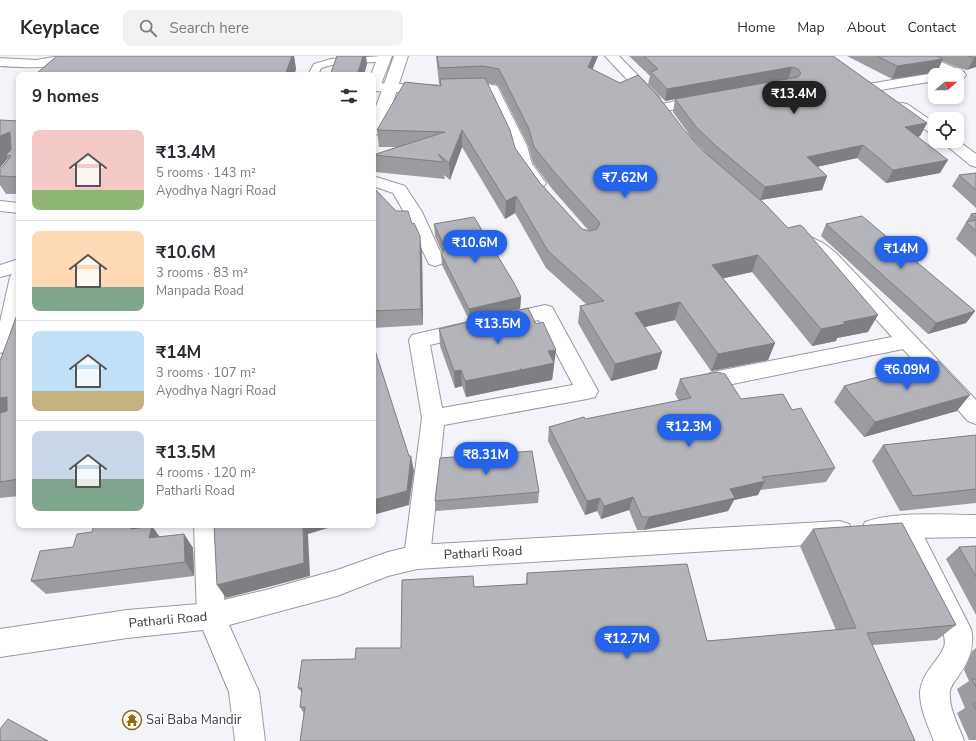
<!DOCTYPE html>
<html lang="en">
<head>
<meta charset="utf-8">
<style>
	body { margin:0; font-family:"Nunito Sans",sans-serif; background:#f2f2f3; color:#2b2b33; height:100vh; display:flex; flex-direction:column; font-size:15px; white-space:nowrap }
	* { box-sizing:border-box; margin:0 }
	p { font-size:13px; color:#7c7c81 }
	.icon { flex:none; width:22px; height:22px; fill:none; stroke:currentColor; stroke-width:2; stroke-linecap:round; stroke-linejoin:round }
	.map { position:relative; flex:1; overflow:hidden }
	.side { position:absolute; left:16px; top:16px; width:360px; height:456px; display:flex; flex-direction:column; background:#fff; border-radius:8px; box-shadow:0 2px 6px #0003 }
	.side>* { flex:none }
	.needle { width:26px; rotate:70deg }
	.buttons { position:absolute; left:928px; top:12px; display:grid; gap:8px }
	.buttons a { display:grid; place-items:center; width:36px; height:36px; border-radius:8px; background:#fff; box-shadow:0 2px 6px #0003; font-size:20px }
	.price { position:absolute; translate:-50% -34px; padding:0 9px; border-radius:14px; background:#2563eb; color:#fff; font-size:13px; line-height:26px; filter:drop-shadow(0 1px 2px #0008) }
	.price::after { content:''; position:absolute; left:50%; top:24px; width:12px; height:9px; margin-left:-6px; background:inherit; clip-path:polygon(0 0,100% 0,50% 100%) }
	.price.current { background:#222; color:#fff }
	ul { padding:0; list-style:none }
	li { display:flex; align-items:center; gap:12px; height:100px; padding:0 16px }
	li+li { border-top:1px solid #e1e1e2 }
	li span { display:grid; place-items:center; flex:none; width:112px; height:80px; border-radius:8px; color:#555 }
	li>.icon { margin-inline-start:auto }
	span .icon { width:48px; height:48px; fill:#fffc; stroke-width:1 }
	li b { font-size:17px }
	h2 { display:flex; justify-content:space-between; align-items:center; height:48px; padding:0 16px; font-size:17px }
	header { display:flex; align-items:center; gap:24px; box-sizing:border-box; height:56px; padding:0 20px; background:#fff; border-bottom:1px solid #e1e1e2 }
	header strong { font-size:19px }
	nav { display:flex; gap:22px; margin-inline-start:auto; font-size:14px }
	.search { width:280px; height:36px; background:#f2f2f3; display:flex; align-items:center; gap:10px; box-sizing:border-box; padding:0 14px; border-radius:8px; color:#7c7c81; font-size:15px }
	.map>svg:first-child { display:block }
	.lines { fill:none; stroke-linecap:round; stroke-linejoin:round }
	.lane-casing { stroke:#989a9e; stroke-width:2 }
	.street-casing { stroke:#989a9e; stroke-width:2 }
	.secondary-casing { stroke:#989a9e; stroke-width:2 }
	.lane { fill:#fff; fill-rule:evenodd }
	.street { fill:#fff; fill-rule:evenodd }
	.secondary { fill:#fff; fill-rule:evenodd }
	.wall { fill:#9a9ca0; fill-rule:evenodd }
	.shaded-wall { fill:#7d7f82 }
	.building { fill:#b3b5ba; stroke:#7d7f82 }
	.labels { text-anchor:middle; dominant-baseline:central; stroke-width:3.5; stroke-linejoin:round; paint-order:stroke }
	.near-street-label { font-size:13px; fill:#393a3c; stroke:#fff }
	.near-poi-label { font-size:13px; fill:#393a3c; stroke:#fff; text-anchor:start }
</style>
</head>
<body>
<header>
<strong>Keyplace</strong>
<div class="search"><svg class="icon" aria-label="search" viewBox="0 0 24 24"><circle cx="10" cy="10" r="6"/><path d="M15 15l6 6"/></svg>Search here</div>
<nav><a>Home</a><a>Map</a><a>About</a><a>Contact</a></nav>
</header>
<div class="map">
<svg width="976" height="685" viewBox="0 0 976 685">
	<rect width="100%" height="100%" fill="#f2f4f9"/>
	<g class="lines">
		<g class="lane-casing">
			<path id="lane" d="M384,0L387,1L388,3L387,5L332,9L321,12L318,19H308L314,8L331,3Z"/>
		</g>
		<g class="street-casing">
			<path id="street" d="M60,0H78C67,15 17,11 0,10V2L36,4Z
				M605,0H619L658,40L660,43L658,46L653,47L648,46Z
				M910,0H928L964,16L966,19L964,22L957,23V19H948L912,3Z
				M935,17L940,19H935V25L874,35L869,34L867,31L869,28L874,27Z
				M373,27L450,30L483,27L497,30L527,90L532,108L546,127L544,130L538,132L532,130L516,108L511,90L486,36L450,38L373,35Z
				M703,40L708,41L710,44L708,47L661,56L656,55L654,52L656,49Z
				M902,47L907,48L935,67V78L930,77L897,54L895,51L897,48Z
				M957,84L976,98V111L970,109L941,85H957Z
				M373,120L405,130L422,156L444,204L441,208L435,210L429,208L404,156L393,137L373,130Z
				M0,145L19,147V157L0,155Z
				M802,177L823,187L835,196L976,344V368L968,365L903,293L718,331L710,329L707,323L710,317L718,315L892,281L823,204C814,198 798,191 793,183L796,179Z
				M545,249L552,251L598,335L595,341L587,343L444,369L430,501L426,509L417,513L408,509L404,501L422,362L409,284L412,279L468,266L475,268L478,273L475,278L430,289L442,352L573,329L539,264L502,272L495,270L492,265L495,260Z
				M906,460L915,463L971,573C975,590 969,605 959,619C956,624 951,629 950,635C948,652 959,670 964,685H934C928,670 920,653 920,637C921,617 938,606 944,591C946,586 944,580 943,575L893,471L897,463Z
				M194,469H220L225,560L221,569L211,573L201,569L197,560Z"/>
		</g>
		<g class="secondary-casing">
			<path id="secondary" d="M378,0H392L380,31L378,34L373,35V19H371Z
				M394,0H408L393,46L380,75L378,78L373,79V59Z
				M19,203V271L7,295L0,297V266L10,221L12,218L0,221V209Z
				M976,459V481L906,482L874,485L865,482L861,474L865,466C895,455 944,459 976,459Z
				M840,465L849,468L853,476L849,484L840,487L417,513L388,520L337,540L229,569L259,636L265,685H235L229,636L203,574L127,582L0,601V573L127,554L211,547L266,534L337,514L388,496L417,489Z"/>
		</g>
		<use href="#lane" class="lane"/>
		<use href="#street" class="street"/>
		<use href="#secondary" class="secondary"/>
	</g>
	<path class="wall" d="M57,0H294L296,13L294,19H38L37,17Z
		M436,0H598L592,13L685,75L702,94L710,101L693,84L673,56L675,43L665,45L648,28L650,20L629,0H833L927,67L920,80L918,81L940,117L886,127L857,102L817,111L827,120L822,134L761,144L868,276L837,282L836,285L812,290L752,216L723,222L775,287L768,304L711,315L675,264L645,271L657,313L611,325L578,267L580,250L587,249L546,212L515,157L505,163L462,91L450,124L444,119L445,123L375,116L373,105V99L397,91H379L377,74L440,30V28H439ZM487,27L498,29L528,89L533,107L553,134L589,175L582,173L540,127L515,92Z
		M847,0H976L967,14L959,12L942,5L937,16L892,23Z
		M0,64L19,65V138H6L0,129V114L8,103V102L0,112Z
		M976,117V152L952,130L959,119Z
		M373,131L422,197L423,269L373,272Z
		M976,157V201L956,183L971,158Z
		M434,168L521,241L520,253L469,264L442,209L441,198L442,196L435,180Z
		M826,168L975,255L966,267L928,278L821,180Z
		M19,248V440L0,442V305L17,259Z
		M439,273L554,310L552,324L520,330V329V330L466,341L462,330L455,332L440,290Z
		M680,323L741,343L792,354L835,412L826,426L760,434L758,439L734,444L728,455L644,474H637L629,454L601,463L597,455L585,459L548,385L549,371L679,345L675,338Z
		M844,330L957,355L864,381L834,346Z
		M976,379V447L900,455L872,405L883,389Z
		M539,436L538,447L436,455L435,445Z
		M145,471L159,481L184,478L193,492L194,520L46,538L31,525L92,476Z
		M813,473L956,569L937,584L873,589L304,658L300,651L302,637L298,632L355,603L401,592L474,531L526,528L527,517L707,585L836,574L800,490Z
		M976,490V559L946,503L959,491Z
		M976,592V684H969L957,657L965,652L957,633L969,625L964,614L972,595Z"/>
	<path class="shaded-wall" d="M292,0H294L296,13L294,19H285Z
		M363,0H366L367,8L364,19H357Z
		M593,0H598L587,27L588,11Z
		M976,1V11L967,14L974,2Z
		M943,3L937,16L892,23L897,10Z
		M792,11L788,24L665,45L667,33Z
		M927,67L920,80L899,84L905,71Z
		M462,74V91L450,124L449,107Z
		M10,76L19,92L6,99L8,102L0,112V81L2,79Z
		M863,89L857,102L802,114L807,101Z
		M948,104L940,117L886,127L893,114Z
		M827,120L822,134L760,144L765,131Z
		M516,140L515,157L505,163L506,145Z
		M420,180L422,197L423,269L421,253Z
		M758,199L752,216L707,226L712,209Z
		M521,241L520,253L469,264V253Z
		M680,246L675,264L632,274L635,257Z
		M975,255L966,267L928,278L936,267Z
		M878,259L868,276L837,282L836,285L812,290L821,273L843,266Z
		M775,287L768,304L711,315L718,298Z
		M556,294L552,324L520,330L521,314L548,295Z
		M662,296L657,313L611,325L615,308Z
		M461,314L462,330L455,332L454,315Z
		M521,314L520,330L466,341L465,325Z
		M970,339L957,355L864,381L875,366Z
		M7,341L19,356L0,360V342Z
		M411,400L414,415L409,449L373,459V444Z
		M765,425L758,439L734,444L728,455L644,474L649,461L730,433Z
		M633,441L629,454L601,463L604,450Z
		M600,442L597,455L585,459L587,445Z
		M132,469H146L142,486L131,473Z
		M303,469H338L308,478L310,520L226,542L217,529Z
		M152,470L162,484L149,482Z
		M184,478L193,492L194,520L185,506Z"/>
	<path class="building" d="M57,0H292L285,19H236L237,17L186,18V19H74L75,18L37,17Z
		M337,0H363L357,19H330Z
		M437,0H593L588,11L620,27L638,19L658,40L685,75L702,94L765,148L788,172L800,169L803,171L878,259L843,266L845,268L821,273L758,199L712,209L775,287L718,298L680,246L635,257L662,296L615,308L580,250L604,245L548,195L516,140L506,145L462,74L449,107L438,98L444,106L373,99L445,76L377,74L405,26L441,30L440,23L485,22L510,74L515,92L540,127L582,173L590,175L597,173L600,167L555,117L534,91L529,73L499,13L483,10L439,12Z
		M644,0H833L927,67L905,71L948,104L893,114L863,89L807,101L827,120L765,131L716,90L696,71L675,43L798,21L801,17L798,13L792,11L667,33L651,16L658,13Z
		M877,0H936L943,3L897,10Z
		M967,0H976V1L974,2Z
		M0,64L19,65V121L0,120V114L11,100L6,99L11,94L10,76L2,79L0,81Z
		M976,117V134L959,119Z
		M373,131L396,155H408L412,168L414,167L420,180L421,253L373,255Z
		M976,157V162L971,158Z
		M862,160L975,255L936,267L826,168Z
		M474,161L514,227L521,241L469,253L441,198L445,192L434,168Z
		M976,164V175L966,166Z
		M19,248V423L0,426V357L7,355V341L0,342V305L17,259Z
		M528,252L536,268L543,266L556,294L548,295L554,307L521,314L520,312L521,314L465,325L461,314L454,315L439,273Z
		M373,288L409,400H411L407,435L373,444Z
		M938,305L970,339L875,366L844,330Z
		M717,316L725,318L741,343L783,338L792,354L801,352L835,412L762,421L765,425L730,433L735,442L649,461H642L633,441L604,450L600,442L587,445L549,371L584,361L585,363L691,342L680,323Z
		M976,379V433L913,440L883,389Z
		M532,395L539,436L435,445L440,402Z
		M902,467L956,569L867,577L915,685H300L305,651H300L302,632H298L302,604L355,603L356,592H401L402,524L473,520L474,531L527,528V517L687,508L707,585L856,572L813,473Z
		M94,469H132L131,473L152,470L149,482L184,478L185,506L31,525L40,495L73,491L77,478L92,476Z
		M214,469H303L304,507L217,529Z
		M976,490V521L959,491Z
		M972,623H976V631Z
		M973,648H976V654Z
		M8,663L48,685H0V673Z"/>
	<defs>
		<g id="temple-ring" transform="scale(1)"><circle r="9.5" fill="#fff" stroke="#8c6d0f" stroke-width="1.5"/><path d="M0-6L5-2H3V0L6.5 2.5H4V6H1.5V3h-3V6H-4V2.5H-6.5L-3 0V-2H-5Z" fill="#8c6d0f"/></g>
	</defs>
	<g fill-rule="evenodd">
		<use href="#temple-ring" x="132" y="664"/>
	</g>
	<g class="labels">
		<g class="near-street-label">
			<text transform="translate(483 497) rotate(-3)">Patharli Road</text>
			<text transform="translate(168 564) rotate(-5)">Patharli Road</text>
		</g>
		<g class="near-poi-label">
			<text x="146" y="664">Sai Baba Mandir</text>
		</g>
	</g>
</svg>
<div class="buttons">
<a><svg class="needle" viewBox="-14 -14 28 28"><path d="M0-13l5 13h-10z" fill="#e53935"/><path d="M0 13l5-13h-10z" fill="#7c7c81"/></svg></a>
<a><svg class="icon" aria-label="locate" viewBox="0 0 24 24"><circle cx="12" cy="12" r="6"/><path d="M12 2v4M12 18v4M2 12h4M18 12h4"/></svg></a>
</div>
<b class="price current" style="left:794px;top:59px">₹13.4M</b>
<b class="price" style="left:625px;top:143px">₹7.62M</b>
<b class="price" style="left:475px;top:208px">₹10.6M</b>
<b class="price" style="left:901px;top:214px">₹14M</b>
<b class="price" style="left:498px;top:289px">₹13.5M</b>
<b class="price" style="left:907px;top:335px">₹6.09M</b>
<b class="price" style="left:689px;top:392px">₹12.3M</b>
<b class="price" style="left:486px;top:420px">₹8.31M</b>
<b class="price" style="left:627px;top:604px">₹12.7M</b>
<section class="side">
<h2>9 homes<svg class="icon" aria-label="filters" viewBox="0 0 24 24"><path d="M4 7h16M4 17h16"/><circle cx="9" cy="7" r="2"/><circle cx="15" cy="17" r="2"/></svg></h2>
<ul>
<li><span style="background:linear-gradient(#f6c9c9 75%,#8fb573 0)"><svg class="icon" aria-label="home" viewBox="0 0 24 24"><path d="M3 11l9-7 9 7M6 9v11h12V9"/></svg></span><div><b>₹13.4M</b><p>5 rooms · 143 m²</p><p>Ayodhya Nagri Road</p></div></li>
<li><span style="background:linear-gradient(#ffd9b3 70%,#7fa58c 0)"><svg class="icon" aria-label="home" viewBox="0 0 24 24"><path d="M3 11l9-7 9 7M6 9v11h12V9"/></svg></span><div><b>₹10.6M</b><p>3 rooms · 83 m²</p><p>Manpada Road</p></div></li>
<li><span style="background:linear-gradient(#bfe0f5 75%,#c2b280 0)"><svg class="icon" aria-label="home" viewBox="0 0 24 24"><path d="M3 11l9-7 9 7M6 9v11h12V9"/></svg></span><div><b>₹14M</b><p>3 rooms · 107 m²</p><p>Ayodhya Nagri Road</p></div></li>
<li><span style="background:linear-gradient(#c9d6e8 60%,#7fa58c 0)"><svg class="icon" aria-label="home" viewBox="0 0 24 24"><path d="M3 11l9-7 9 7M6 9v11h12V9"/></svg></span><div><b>₹13.5M</b><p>4 rooms · 120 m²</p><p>Patharli Road</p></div></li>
</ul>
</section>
</div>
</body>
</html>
